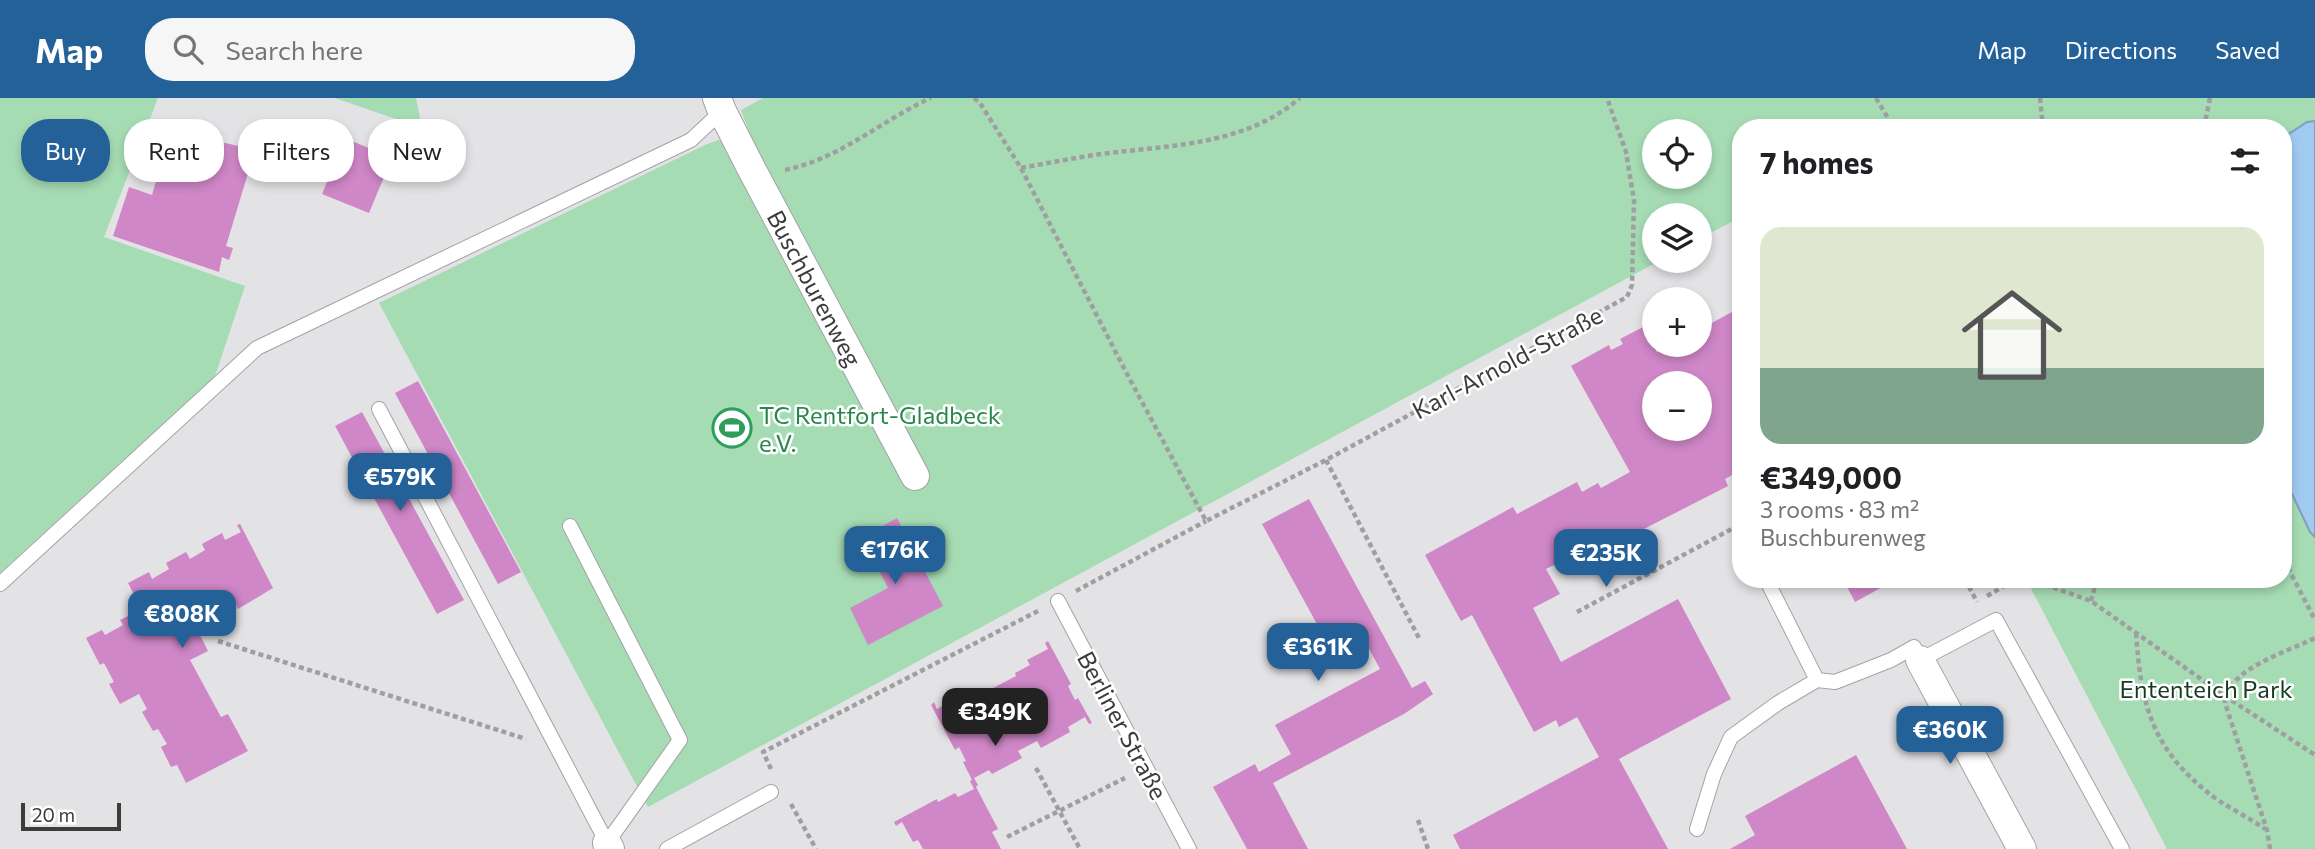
<!DOCTYPE html>
<html lang="en">
<head>
<meta charset="utf-8">
<style>
	body { margin:0; font-family:Commissioner,sans-serif; background:#f6f6f6; color:#202124; height:100vh; display:flex; flex-direction:column; font-size:26px; white-space:nowrap }
	* { box-sizing:border-box; margin:0 }
	p { font-size:23px; color:#757577 }
	.icon { flex:none; width:38px; height:38px; fill:none; stroke:currentColor; stroke-width:2; stroke-linecap:round; stroke-linejoin:round }
	.map { position:relative; flex:1; overflow:hidden }
	.sheet { position:absolute; left:1732px; top:21px; width:560px; height:469px; display:flex; flex-direction:column; background:#fff; border-radius:28px; box-shadow:0 4px 10px #0003 }
	.sheet>* { flex:none }
	.top-card { position:absolute; left:21px; top:21px; width:665px; height:63px; display:flex; gap:14px }
	.controls { position:absolute; left:1642px; top:21px; display:grid; gap:14px }
	.controls a { display:grid; place-items:center; width:70px; height:70px; border-radius:50%; background:#fff; box-shadow:0 4px 10px #0003; font-size:35px }
	.scale { position:absolute; left:21px; bottom:18px; width:100px; box-sizing:border-box; padding-left:7px; border:4px solid #3c3c3d; border-top:0; font-size:19px; line-height:24px; white-space:nowrap; color:#3c3c3d; -webkit-text-stroke:5px #fff; paint-order:stroke }
	.price { position:absolute; translate:-50% -60px; padding:0 16px; border-radius:14px; background:#246198; color:#fff; font-size:23px; line-height:46px; filter:drop-shadow(0 2px 4px #0008) }
	.price::after { content:''; position:absolute; left:50%; top:42px; width:21px; height:16px; margin-left:-10px; background:inherit; clip-path:polygon(0 0,100% 0,50% 100%) }
	.price.on { background:#222; color:#fff }
	ul { padding:0; list-style:none }
	li { display:grid; align-content:center; gap:14px; height:371px; padding:0 28px }
	li+li { border-top:2px solid #e0e0e0 }
	li span { display:grid; place-items:center; height:217px; border-radius:21px; color:#555 }
	li>.icon { margin-inline-start:auto }
	span .icon { width:126px; height:126px; fill:#fffc; stroke-width:1 }
	li b { font-size:30px }
	h2 { display:flex; justify-content:space-between; align-items:center; height:84px; padding:0 28px; font-size:30px }
	.chip { padding:0 24px; border-radius:28px; background:#fff; box-shadow:0 4px 10px #0003; font-size:24px; line-height:63px }
	.chip.on { background:#246198; color:#fff }
	header { display:flex; align-items:center; gap:42px; box-sizing:border-box; height:98px; padding:0 35px; background:#246198; color:#fff }
	header strong { font-size:33px }
	nav { display:flex; gap:38px; margin-inline-start:auto; font-size:24px }
	.search { width:490px; height:63px; background:#f6f6f6; display:flex; align-items:center; gap:18px; box-sizing:border-box; padding:0 24px; border-radius:28px; color:#757577; font-size:26px }
	.map>svg:first-child { display:block }
	.green { fill:#a6dcb4; fill-rule:evenodd }
	.water { fill:#a1caf3; stroke:#839fbc; stroke-width:2 }
	.building { fill:#cf87c7; fill-rule:evenodd }
	.lines { fill:none; stroke-linecap:round; stroke-linejoin:round }
	.service-casing { stroke:#a4a2a5; stroke-width:16 }
	.minor-casing { stroke:#a4a2a5; stroke-width:30 }
	.path { stroke:#9f9fa1; stroke-width:4.5; stroke-dasharray:5 3.5; stroke-linecap:butt }
	.service { stroke:#fff; stroke-width:14 }
	.minor { stroke:#fff; stroke-width:28 }
	.labels { text-anchor:middle; dominant-baseline:central; stroke-width:5; stroke-linejoin:round; paint-order:stroke }
	.street-label { font-size:24px; fill:#3c3c3d; stroke:#fff }
	.leisure-label { font-size:24px; fill:#27864d; stroke:#fff; text-anchor:start }
	.park-label { font-size:24px; fill:#153a21; stroke:#fff }
</style>
</head>
<body>
<header>
<strong>Map</strong>
<div class="search"><svg class="icon" aria-label="search" viewBox="0 0 24 24"><circle cx="10" cy="10" r="6"/><path d="M15 15l6 6"/></svg>Search here</div>
<nav><a>Map</a><a>Directions</a><a>Saved</a></nav>
</header>
<div class="map">
<svg width="2315" height="751" viewBox="0 0 2315 751">
	<rect width="100%" height="100%" fill="#e3e2e5"/>
	<path class="green" d="M0,0H158L104,139L245,188L215,278L0,475Z
		M335,0H416L422,30Z
		M763,0H2315V23L2307,24L2284,39V30H1741V119L1699,141V117H1654V163H1659L648,709L379,205L705,47L748,31L741,12ZM1654,33H1699V79H1654Z
		M2284,379L2315,439V751H2167L2026,481H2284Z"/>
	<path class="water" d="M2315,23V439L2310,434L2284,379V39L2307,24Z"/>
	<path class="building" d="M171,32L255,52L226,148L233,150L229,162L222,159L219,174L113,138L129,89L152,97Z
		M345,40L392,60L369,115L322,96Z
		M1741,209V372L1725,381L1728,388L1585,461L1581,454L1546,471L1560,496L1533,510L1561,564L1678,501L1731,601L1619,661L1668,751H1460L1453,737L1599,659L1577,619L1559,629L1556,622L1534,634L1472,517L1461,523L1425,457L1513,409L1517,416L1577,384L1582,394L1598,385L1601,390L1630,374L1571,268L1609,247L1611,252L1623,246L1620,241L1643,229L1657,254L1671,247H1699V232ZM1654,285H1699V331H1654Z
		M418,283L521,474L498,486L395,295Z
		M362,314L464,502L437,516L335,328Z
		M1309,401L1412,590L1425,583L1433,596L1404,616L1273,685L1308,751H1247L1213,689L1255,666L1259,674L1291,656L1275,627L1380,571L1359,532L1329,548L1262,426Z
		M897,420L943,508L868,547L850,510L888,490L862,439Z
		M240,426L273,490L238,511L233,502L193,523L208,553L190,562L221,619L228,616L248,653L186,685L177,667L171,669L161,649L167,646L158,631L153,633L142,614L147,611L139,596L120,606L109,586L114,584L104,565L100,567L86,540L102,532L105,537L123,527L120,522L142,511L128,485L149,474L152,481L169,471L166,465L186,454L190,461L205,452L202,446L222,435L225,442L241,434L237,427Z
		M1843,481H1897L1855,504Z
		M1048,543L1071,586L1068,588L1075,602L1078,600L1092,625L1089,626L1085,619L1068,629L1070,634L1041,650L1037,643L1018,653L1022,660L992,676L989,672L974,680L978,687L976,689L998,731L992,734L1001,751H923L918,742L913,744L902,724L896,728L894,724L937,701L938,704L955,695L958,699L974,691L970,683L972,682L963,664L966,663L959,649L955,652L931,607L934,604L937,611L957,600L960,605L975,597L976,599L1016,578L1015,575L1030,567L1027,562L1048,551L1045,545Z
		M1856,657L1907,751H1730L1755,737L1745,718Z"/>
	<g class="lines">
		<g class="service-casing">
			<path id="service" d="M379,311L607,745L680,642L570,428
				M1766,481L1817,582
				M0,486L257,250L691,42L722,13
				M1058,503L1189,751
				M1697,731L1714,676L1731,639L1778,605L1817,582L1835,584L1891,562L1914,549L1920,562L1996,522L2122,751
				M667,751L771,694"/>
		</g>
		<g class="minor-casing">
			<path id="minor" d="M717,0L722,13L751,70L915,378
				M1920,562L2022,751
				M607,745L610,751"/>
		</g>
		<path class="path" d="M974,0L980,5L1021,70L1127,276L1206,423L1326,362L1627,199L1632,187L1634,102L1626,54L1607,0
			M1876,0L1894,30
			M2040,0L2043,30
			M2204,30L2210,0
			M1021,70C1048,65 1074,60 1101,56C1170,47 1244,48 1300,0
			M785,72C842,60 880,23 931,0
			M1326,362L1419,540
			M2284,462L2315,522
			M1965,481L1977,504
			M2029,481L2091,503L2225,598L2315,657
			M1076,493L1206,423
			M1987,498L2016,481
			M2091,503L2097,481
			M1577,514L1741,426
			M2136,535C2141,604 2150,647 2206,693C2222,707 2247,718 2265,731
			M218,543L526,641
			M1036,670L1080,751
			M771,671L763,654L1038,513
			M791,706L816,751
			M1418,722L1428,751
			M1007,739L1125,680
			M2270,751L2267,732L2225,605C2225,572 2289,553 2315,540"/>
		<use href="#service" class="service"/>
		<use href="#minor" class="minor"/>
	</g>
	<defs>
		<g id="stadium-ring" transform="scale(2.0125)"><circle r="9.5" fill="#fff" stroke="#2e9e5b" stroke-width="1.5"/><path d="M0-5a6.5 5 0 1 0 0 10a6.5 5 0 1 0 0-10ZM-3.5-1.8h7v3.6h-7Z" fill="#2e9e5b"/></g>
	</defs>
	<g fill-rule="evenodd">
		<use href="#stadium-ring" x="732" y="330"/>
	</g>
	<g class="labels">
		<g class="street-label">
			<text transform="translate(815 190) rotate(62)">Buschburenweg</text>
			<text transform="translate(1507 264) rotate(-28)">Karl-Arnold-Straße</text>
			<text transform="translate(1123 627) rotate(62)">Berliner Straße</text>
		</g>
		<g class="leisure-label">
			<text x="759" y="316">TC Rentfort-Gladbeck<tspan x="759" dy="28">e.V.</tspan></text>
		</g>
		<g class="park-label">
			<text x="2206" y="590">Ententeich Park</text>
		</g>
	</g>
</svg>
<div class="controls">
<a><svg class="icon" aria-label="locate" viewBox="0 0 24 24"><circle cx="12" cy="12" r="6"/><path d="M12 2v4M12 18v4M2 12h4M18 12h4"/></svg></a>
<a><svg class="icon" aria-label="layers" viewBox="0 0 24 24"><path d="M12 4l9 5-9 5-9-5zM3 14l9 5 9-5"/></svg></a>
<a>+</a>
<a>−</a>
</div>
<div class="scale">20 m</div>
<b class="price" style="left:400px;top:415px">€579K</b>
<b class="price" style="left:895px;top:488px">€176K</b>
<b class="price" style="left:1606px;top:491px">€235K</b>
<b class="price" style="left:182px;top:552px">€808K</b>
<b class="price" style="left:1318px;top:585px">€361K</b>
<b class="price on" style="left:995px;top:650px">€349K</b>
<b class="price" style="left:1950px;top:668px">€360K</b>
<div class="top-card">
<a class="chip on">Buy</a>
<a class="chip">Rent</a>
<a class="chip">Filters</a>
<a class="chip">New</a>
</div>
<section class="sheet">
<h2>7 homes<svg class="icon" aria-label="filters" viewBox="0 0 24 24"><path d="M4 7h16M4 17h16"/><circle cx="9" cy="7" r="2"/><circle cx="15" cy="17" r="2"/></svg></h2>
<ul>
<li><span style="background:linear-gradient(#dfe7d0 65%,#7fa58c 0)"><svg class="icon" aria-label="home" viewBox="0 0 24 24"><path d="M3 11l9-7 9 7M6 9v11h12V9"/></svg></span><div><b>€349,000</b><p>3 rooms · 83 m²</p><p>Buschburenweg</p></div></li>
</ul>
</section>
</div>
</body>
</html>
